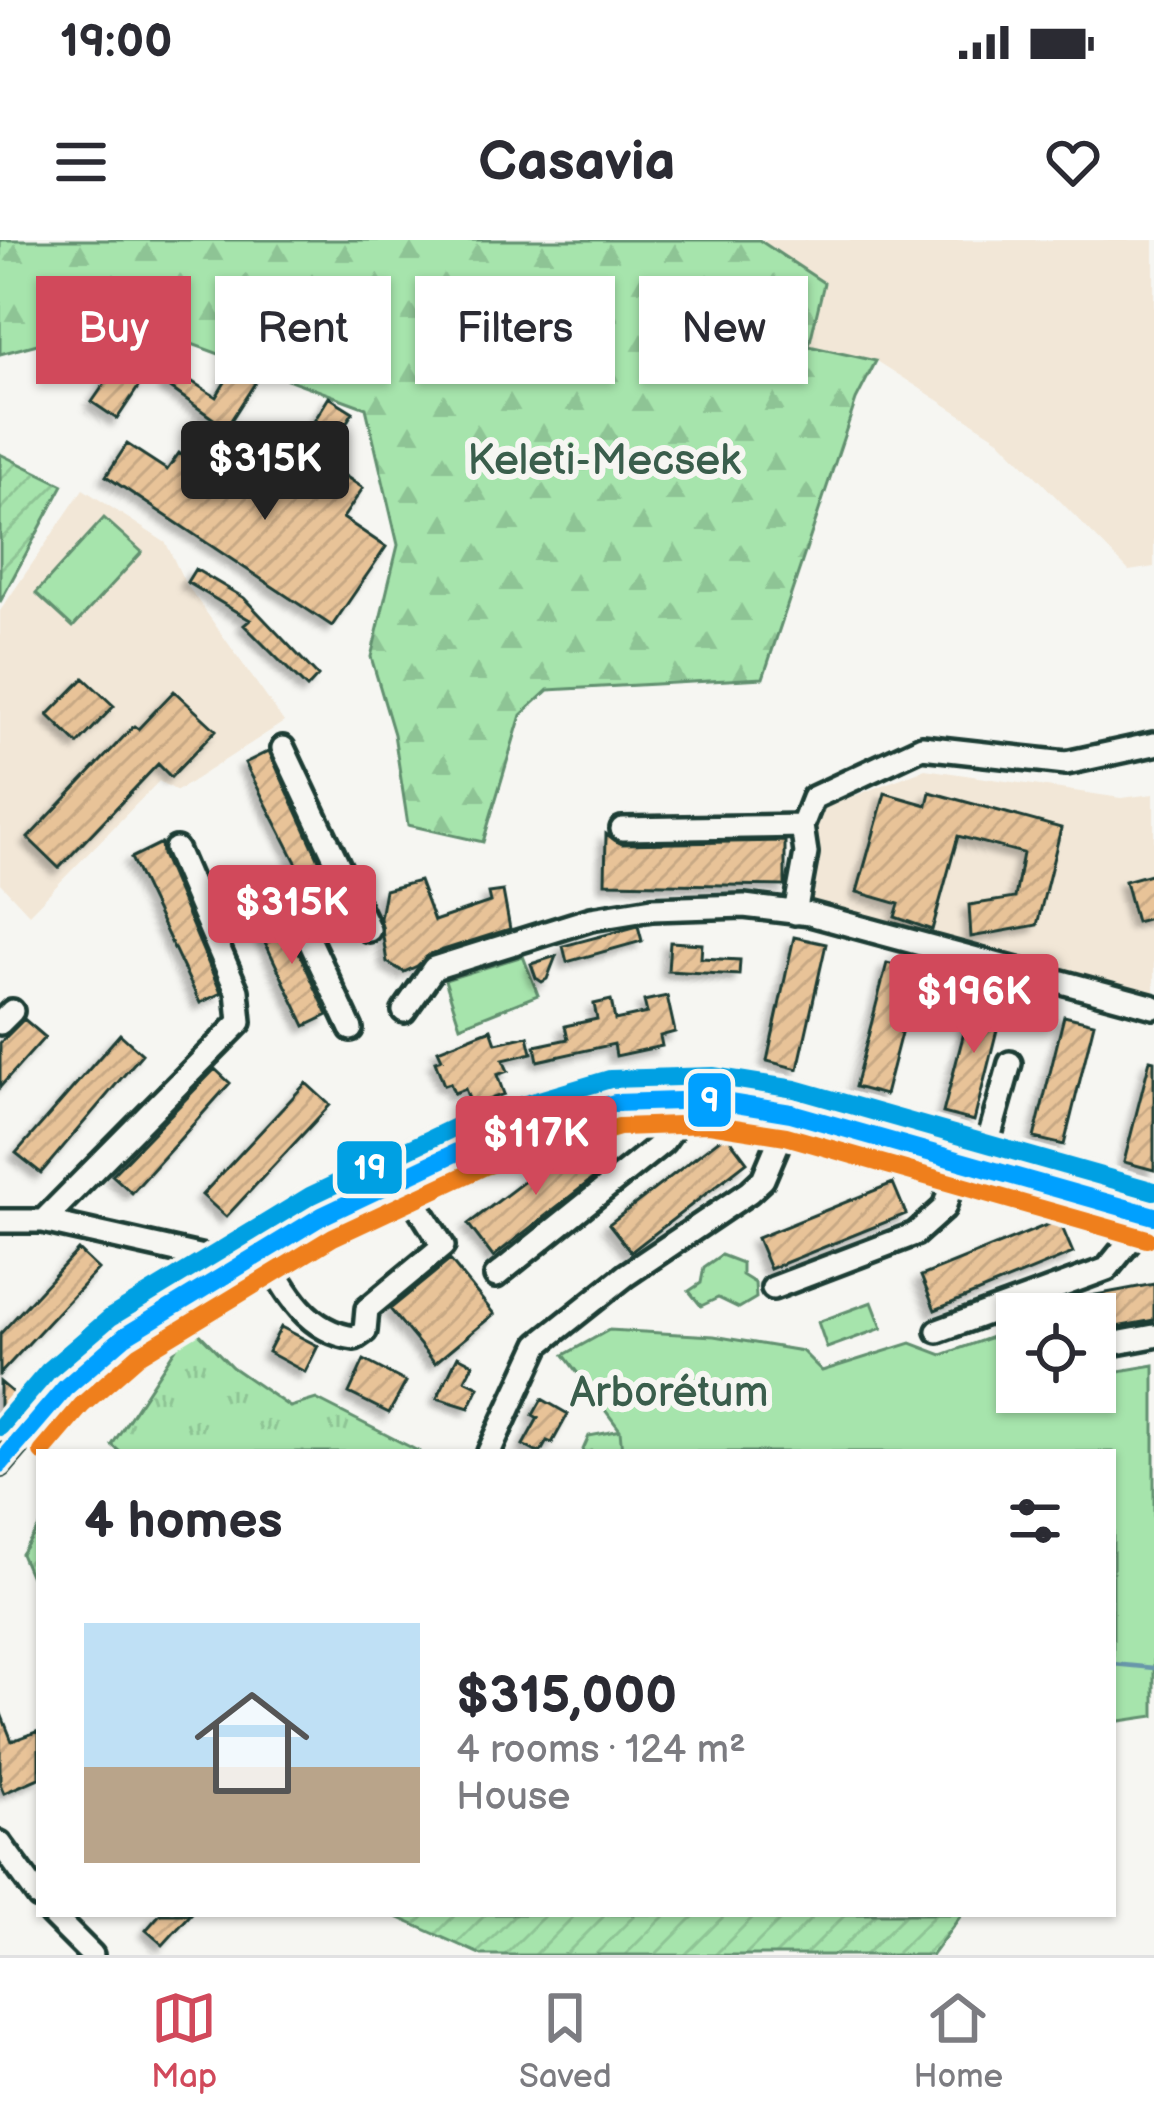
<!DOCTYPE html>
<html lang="en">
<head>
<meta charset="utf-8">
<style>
	body { margin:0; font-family:"Balsamiq Sans",sans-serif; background:#f7f7f7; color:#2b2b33; height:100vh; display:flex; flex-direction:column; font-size:45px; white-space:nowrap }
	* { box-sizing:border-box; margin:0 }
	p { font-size:39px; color:#7c7c81 }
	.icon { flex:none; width:66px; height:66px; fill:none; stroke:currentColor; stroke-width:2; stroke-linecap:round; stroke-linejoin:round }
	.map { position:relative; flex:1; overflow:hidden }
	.sheet { position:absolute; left:36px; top:1209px; width:1080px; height:468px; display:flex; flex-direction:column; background:#fff; border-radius:0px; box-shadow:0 3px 9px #0004 }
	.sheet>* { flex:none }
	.banner { position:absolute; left:36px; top:36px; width:1083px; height:108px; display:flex; gap:24px }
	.fabs { position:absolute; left:996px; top:1053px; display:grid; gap:24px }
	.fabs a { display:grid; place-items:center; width:120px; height:120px; border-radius:0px; background:#fff; box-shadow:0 3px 9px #0004; font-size:60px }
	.price { position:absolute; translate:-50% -102px; padding:0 27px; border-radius:12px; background:#d1495b; color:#fff; font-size:39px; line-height:78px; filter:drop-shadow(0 3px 6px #0008) }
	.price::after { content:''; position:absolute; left:50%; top:72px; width:36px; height:27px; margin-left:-18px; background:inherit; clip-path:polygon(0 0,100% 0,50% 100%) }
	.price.active { background:#222; color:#fff }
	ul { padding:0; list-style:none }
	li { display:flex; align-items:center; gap:36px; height:300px; padding:0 48px }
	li+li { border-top:3px solid #e1e1e2 }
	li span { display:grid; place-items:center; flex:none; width:336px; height:240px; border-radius:0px; color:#555 }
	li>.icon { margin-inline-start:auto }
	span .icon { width:144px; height:144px; fill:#fffc; stroke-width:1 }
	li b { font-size:51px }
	h2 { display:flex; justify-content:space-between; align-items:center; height:144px; padding:0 48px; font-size:51px }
	.tag { padding:0 42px; border-radius:0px; background:#fff; box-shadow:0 3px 9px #0004; font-size:42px; line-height:108px }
	.tag.active { background:#d1495b; color:#fff }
	.status { display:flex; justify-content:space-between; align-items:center; height:84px; padding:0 60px; background:#fff; direction:ltr }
	.status svg { height:33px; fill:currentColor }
	header { display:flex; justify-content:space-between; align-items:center; height:156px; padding:0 48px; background:#fff; font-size:54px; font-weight:700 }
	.tab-bar { display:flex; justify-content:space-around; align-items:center; height:168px; border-top:3px solid #e1e1e2; background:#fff; font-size:33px; color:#7c7c81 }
	.tab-bar a { display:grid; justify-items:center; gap:6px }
	.tab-bar .active { color:#d1495b }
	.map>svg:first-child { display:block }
	.built { fill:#f2e7d7 }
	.grass { fill:url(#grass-tufts); stroke:#629070; stroke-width:3 }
	.forest { fill:url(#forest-firs); stroke:#629070; stroke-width:3 }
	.park { fill:#a6e4ac; stroke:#629070; stroke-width:3 }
	.garden { fill:url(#garden-furrows); stroke:#629070; stroke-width:3 }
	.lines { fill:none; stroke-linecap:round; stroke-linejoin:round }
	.stream { stroke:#6897aa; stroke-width:4.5 }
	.building { fill:url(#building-hatch); stroke:#1f3d34; stroke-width:3; filter:url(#shadow) }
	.minor-casing { stroke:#1f3d34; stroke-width:30 }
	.minor { stroke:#f6f6f2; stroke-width:21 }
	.bus-1-casing { stroke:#f6f6f2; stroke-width:27 }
	.bus-2-casing { stroke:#f6f6f2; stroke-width:27 }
	.bus-3-casing { stroke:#f6f6f2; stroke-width:27 }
	.bus-1 { stroke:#00a0ff; stroke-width:18 }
	.bus-2 { stroke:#ef7f1a; stroke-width:18 }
	.bus-3 { stroke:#00a0e3; stroke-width:18 }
	.labels { text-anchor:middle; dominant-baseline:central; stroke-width:12; stroke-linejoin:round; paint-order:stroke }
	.park-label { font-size:42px; fill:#3a5e4c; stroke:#f6f6f2 }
	.line-badge { stroke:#f6f6f2; stroke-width:4.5 }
	.badge-label { font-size:33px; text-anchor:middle; font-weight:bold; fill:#fff }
</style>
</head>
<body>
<div class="status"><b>19:00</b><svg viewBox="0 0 49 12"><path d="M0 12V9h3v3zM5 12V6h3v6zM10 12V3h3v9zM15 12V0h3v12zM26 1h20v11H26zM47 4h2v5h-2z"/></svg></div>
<header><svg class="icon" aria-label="menu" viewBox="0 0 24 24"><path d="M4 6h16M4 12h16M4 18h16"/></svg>Casavia<svg class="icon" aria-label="heart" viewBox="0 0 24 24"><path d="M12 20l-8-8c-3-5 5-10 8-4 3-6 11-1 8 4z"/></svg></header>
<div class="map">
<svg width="1154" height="1715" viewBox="0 0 1154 1715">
	<defs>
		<pattern id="grass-tufts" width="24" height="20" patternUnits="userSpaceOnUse" patternTransform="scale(3)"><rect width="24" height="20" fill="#a6e4ac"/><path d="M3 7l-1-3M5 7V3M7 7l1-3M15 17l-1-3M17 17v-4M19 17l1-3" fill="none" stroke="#8ec495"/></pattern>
		<pattern id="forest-firs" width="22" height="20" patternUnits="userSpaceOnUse" patternTransform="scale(3)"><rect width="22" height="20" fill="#a6e4ac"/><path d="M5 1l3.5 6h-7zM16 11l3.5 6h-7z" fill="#8ec495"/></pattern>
		<pattern id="garden-furrows" width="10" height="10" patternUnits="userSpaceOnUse" patternTransform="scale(3)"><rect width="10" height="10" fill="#a6e4ac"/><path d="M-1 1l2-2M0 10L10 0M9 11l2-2" fill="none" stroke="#8ec495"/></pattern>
		<pattern id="building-hatch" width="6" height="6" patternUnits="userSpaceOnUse" patternTransform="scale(3)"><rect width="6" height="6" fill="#e8c398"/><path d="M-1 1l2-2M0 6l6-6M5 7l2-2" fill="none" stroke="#c7a884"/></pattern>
		<filter id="shadow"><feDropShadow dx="-6" dy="6" stdDeviation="3" flood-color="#0004"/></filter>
	</defs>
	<rect width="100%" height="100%" fill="#f6f6f2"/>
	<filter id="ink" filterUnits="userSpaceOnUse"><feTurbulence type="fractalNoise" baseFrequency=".00833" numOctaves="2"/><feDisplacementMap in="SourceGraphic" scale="24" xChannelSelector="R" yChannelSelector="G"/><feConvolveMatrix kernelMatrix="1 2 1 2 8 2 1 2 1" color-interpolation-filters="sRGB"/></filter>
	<g filter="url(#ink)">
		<path class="built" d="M759,0H1154V327L1129,331L999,199L877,121L808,106L824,43Z
			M83,249L166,303L184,341L284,482L177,551L159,541L29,674L0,643V371Z
			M925,529L1121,558L1154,554V767L810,674L813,558L830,565Z"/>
		<path class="grass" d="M191,1085L232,1127L290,1167L316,1159L420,1212H120L112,1205Z
			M621,1190L622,1212H582L589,1196Z"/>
		<path class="forest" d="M0,0H759L824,43L809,106L876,121L856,160L763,438L548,450L521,475L483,602L408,585L394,494L371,417L398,305L366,168L127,80L0,114Z"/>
		<path class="park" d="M104,278L142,312L73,387L36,353Z
			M523,716L538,755L460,786L445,740Z
			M721,1015L742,1023V1035L755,1043L756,1058L739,1068L718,1058L701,1066L689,1051L701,1043L704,1027Z
			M872,1062L882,1088L827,1108L818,1082Z
			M1017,1088V1152H1095V1135L1154,1125V1476L1113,1482V1212H622L620,1190L564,1115L609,1090L714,1096L802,1111L822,1131L911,1103L942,1115Z"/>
		<path class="garden" d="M0,214L63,245L0,362Z
			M39,1287V1356L21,1314Z
			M390,1674H962L932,1715H482Z"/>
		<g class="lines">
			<path class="stream" d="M1113,1424L1154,1428"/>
		</g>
		<path class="building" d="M118,124L143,140L117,179L92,162Z
			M233,129L255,143L226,188L165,144L174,130L216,157Z
			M329,157L353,172L337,198L313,183Z
			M127,204L167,230L179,213L219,239L235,212L275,238L289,216L332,244L339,232L363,248L343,278L386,307L332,386L106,236Z
			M195,329L244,358L318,436L307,448L244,385L250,380L187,342Z
			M84,438L114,466L78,504L48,475Z
			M174,451L216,490L171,537L158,524L59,628L28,598L134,486L138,489Z
			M269,511L320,622L301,632L245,523Z
			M930,552L1061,588L1037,685L971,697L969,665L1015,658L1023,613L958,596L932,690L895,677L899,664L857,652L885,553L927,565Z
			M606,594L622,604L785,601V646L605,643Z
			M161,603L162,615L221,753L200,763L131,618Z
			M1154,633V677L1136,682L1125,641Z
			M419,641L434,681L490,662L488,653L503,651L510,689L430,714L417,726L404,732L387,722L380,678L385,650Z
			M279,669L328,775L305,786L255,681Z
			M638,686L642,701L567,722L563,706Z
			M794,697L826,704L798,829L767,821Z
			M670,702L702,704L701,718L740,720L739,735L668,731Z
			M556,716L547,739L542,742L536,738L531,724Z
			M887,723L917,731L885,855L855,847Z
			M975,750L1005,758L974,881L943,873Z
			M667,756L675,792L660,796L662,806L616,816L614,804L538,821L535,806L568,799L565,786L597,779L594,764L611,760L615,780L647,773L644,761Z
			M1064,776L1094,783L1064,905L1034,898Z
			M24,779L45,797L0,847V803Z
			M491,789L496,803L528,796L532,813L503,820L508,831L497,835L504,854L472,866L465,849L454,853L450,843L444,845L435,821L442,819L438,810Z
			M120,794L142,814L41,933L16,913Z
			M1150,820L1154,821V930L1124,922Z
			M215,829L230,843L132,953L112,935Z
			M306,843L330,865L226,977L202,955Z
			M726,894L747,922L631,1012L609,984Z
			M580,899L604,930L493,1017L468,984Z
			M893,943L906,974L770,1029L757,998Z
			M1059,980L1073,1013L935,1070L921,1036Z
			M78,1010L98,1029L0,1134V1094Z
			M450,1020L494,1074L435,1123L390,1069Z
			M1154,1044V1080L1095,1091V1074H1083L1080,1058Z
			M281,1087L318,1106L305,1132L268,1112Z
			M458,1116L473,1124L465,1140L479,1147L469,1168L437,1158Z
			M364,1120L406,1142L389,1173L349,1153Z
			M0,1142L19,1158L0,1179Z
			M542,1159L568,1174L552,1203L547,1201L541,1212H536L523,1205L538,1178L533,1175Z
			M0,1471L12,1501L39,1491V1538L4,1553L0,1544Z
			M160,1674H191L163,1705L146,1690Z"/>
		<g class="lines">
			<g class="minor-casing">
				<path id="minor" d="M283,508L369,690
					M622,589L802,586L813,558L922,507L1066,523L1154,504
					M345,640L294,667L351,789
					M795,673L806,613L802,586
					M404,771L434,728L591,679L652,669L744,666L810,674L1154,767
					M0,783L12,771
					M981,927L1010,823
					M0,981H43L239,1025
					M43,981L240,782L237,751L176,609
					M264,1011C285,1050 306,1092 355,1098L365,1091L367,1069L443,1006L399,936
					M496,1036L663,902L673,888L670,859
					M773,1048L915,994L944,968L959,921
					M938,1091L1107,1029L1132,998L1138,972
					M1100,1106L1154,1096
					M489,1212L539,1104L626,1035L749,952L763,939L791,873
					M0,1224L65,1148L125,1096L322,976L476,903L615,863L711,860L791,873L1154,976
					M0,1603L39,1657
					M51,1674L92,1715"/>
			</g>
			<use href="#minor" class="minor"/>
			<g class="bus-1-casing">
				<path id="bus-1" d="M0,1224L65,1148L125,1096L322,976L476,903L615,863L711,860L791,873L1154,976"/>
			</g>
			<g class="bus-2-casing">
				<path id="bus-2" d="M42,1212L82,1165L139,1115L333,997L485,926L619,887L709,884L786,896L1147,999"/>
			</g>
			<g class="bus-3-casing">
				<path id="bus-3" d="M0,1187L48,1131L111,1077L310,956L468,881L610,839L713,836L795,849L1154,951"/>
			</g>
			<use href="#bus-1" class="bus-1"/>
			<use href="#bus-2" class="bus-2"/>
			<use href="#bus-3" class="bus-3"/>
		</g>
	</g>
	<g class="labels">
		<g class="park-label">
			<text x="604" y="221">Keleti-Mecsek</text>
			<text x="669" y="1153">Arborétum</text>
		</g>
	</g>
	<g class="line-badge">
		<rect x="686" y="831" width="47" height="58" rx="12" fill="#00a0ff"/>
		<rect x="335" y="899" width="69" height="57" rx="12" fill="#00a0e3"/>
	</g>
	<g class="badge-label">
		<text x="710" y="872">9</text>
		<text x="370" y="939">19</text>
	</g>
</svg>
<div class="fabs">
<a><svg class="icon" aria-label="locate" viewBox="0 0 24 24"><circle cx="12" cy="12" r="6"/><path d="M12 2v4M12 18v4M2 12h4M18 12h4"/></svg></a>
</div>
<b class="price active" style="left:265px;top:283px">$315K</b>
<b class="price" style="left:292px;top:727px">$315K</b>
<b class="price" style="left:974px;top:816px">$196K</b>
<b class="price" style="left:536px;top:958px">$117K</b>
<div class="banner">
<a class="tag active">Buy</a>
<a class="tag">Rent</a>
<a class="tag">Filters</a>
<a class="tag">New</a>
</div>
<section class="sheet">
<h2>4 homes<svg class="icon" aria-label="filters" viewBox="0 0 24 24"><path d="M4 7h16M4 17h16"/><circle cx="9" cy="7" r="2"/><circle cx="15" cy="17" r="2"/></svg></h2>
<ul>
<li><span style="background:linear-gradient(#bfe0f5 60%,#b9a48a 0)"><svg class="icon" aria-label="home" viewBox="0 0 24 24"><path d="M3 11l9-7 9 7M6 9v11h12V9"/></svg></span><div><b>$315,000</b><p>4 rooms · 124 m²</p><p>House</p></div></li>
</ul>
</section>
</div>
<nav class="tab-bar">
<a class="active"><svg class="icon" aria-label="map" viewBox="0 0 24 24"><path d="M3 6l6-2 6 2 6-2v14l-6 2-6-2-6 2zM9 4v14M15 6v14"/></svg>Map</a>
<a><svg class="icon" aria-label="saved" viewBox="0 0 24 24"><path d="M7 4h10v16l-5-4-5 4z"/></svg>Saved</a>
<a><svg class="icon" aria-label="home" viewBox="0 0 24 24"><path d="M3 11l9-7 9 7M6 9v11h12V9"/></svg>Home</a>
</nav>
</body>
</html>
